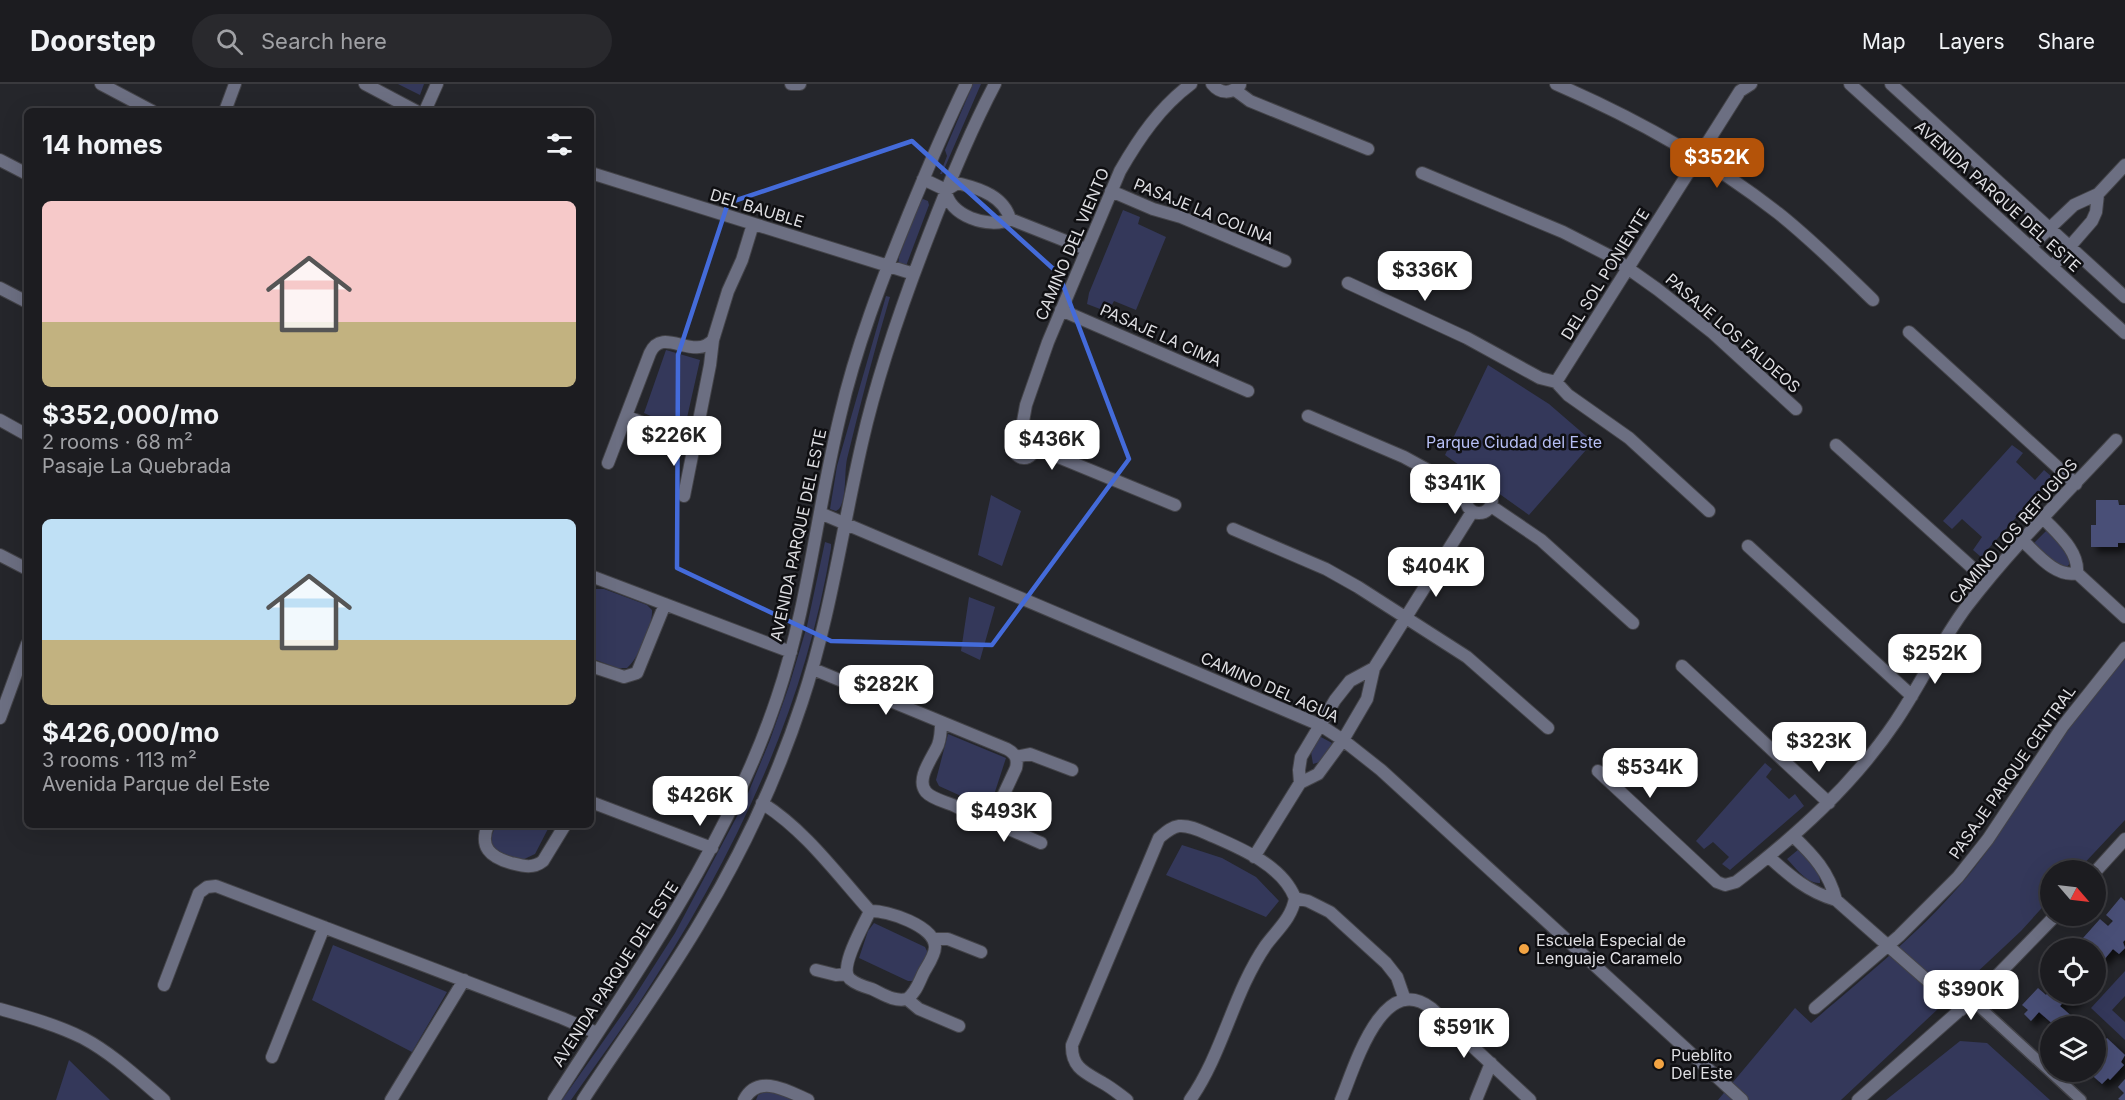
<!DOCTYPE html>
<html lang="en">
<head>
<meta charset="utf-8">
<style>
	body { margin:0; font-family:Inter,sans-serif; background:#29292d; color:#f1f3f6; height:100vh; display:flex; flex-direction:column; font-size:22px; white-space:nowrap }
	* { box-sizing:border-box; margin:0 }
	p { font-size:20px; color:#a0a1a5 }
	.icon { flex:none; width:33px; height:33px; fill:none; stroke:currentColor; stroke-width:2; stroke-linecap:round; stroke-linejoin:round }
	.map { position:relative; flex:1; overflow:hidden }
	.panel { position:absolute; left:24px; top:24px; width:570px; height:720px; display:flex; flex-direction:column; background:#1c1c20; border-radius:9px; box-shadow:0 6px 24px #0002,0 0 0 2px #3a3a3e }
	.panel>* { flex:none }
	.needle { width:39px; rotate:118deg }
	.fabs { position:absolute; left:2040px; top:776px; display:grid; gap:12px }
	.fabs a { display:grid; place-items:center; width:66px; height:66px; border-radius:50%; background:#1c1c20; box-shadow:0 6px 24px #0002,0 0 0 2px #3a3a3e; font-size:30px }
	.price { position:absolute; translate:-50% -51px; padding:0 14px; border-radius:12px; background:#fff; color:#222; font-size:20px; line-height:39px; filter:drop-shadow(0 2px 3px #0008) }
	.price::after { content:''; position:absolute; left:50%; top:36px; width:18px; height:14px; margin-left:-9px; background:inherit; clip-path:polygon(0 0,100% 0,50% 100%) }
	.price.active { background:#b45309; color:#fff }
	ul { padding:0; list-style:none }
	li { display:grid; align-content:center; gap:12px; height:318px; padding:0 18px }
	li span { display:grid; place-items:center; height:186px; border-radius:9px; color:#555 }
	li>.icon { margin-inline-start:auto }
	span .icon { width:108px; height:108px; fill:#fffc; stroke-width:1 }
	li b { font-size:26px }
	h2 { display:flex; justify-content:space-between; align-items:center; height:72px; padding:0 18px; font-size:26px }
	header { display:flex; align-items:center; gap:36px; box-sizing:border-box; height:84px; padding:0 30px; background:#1c1c20; border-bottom:2px solid #3a3a3e }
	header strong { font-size:28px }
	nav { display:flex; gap:33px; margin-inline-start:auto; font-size:21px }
	.search { width:420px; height:54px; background:#29292d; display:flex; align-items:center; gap:15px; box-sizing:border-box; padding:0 21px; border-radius:33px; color:#a0a1a5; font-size:22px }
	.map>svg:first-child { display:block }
	.green { fill:#34385a }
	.building { fill:#4a4f77; filter:url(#shadow) }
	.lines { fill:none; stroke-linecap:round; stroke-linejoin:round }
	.lane-casing { stroke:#434348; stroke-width:13 }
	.street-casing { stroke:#434348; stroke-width:14 }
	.lane { stroke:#6c6f82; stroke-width:10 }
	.street { stroke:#6c6f82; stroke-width:12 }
	.marked { fill:none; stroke:#446bda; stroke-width:4.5; stroke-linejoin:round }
	.poi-dot { fill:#f3a443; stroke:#0f0f12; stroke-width:2 }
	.labels { text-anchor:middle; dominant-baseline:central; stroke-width:5; stroke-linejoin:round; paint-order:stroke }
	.street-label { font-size:16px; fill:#dedee2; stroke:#0f0f12 }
	.park-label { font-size:16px; fill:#b7bff5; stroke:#0f0f12 }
	.poi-label { font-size:16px; fill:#dedee2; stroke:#0f0f12; text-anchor:start }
</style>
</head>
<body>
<header>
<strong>Doorstep</strong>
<div class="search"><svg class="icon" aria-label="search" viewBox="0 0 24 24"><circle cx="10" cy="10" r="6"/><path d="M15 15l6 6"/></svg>Search here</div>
<nav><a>Map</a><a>Layers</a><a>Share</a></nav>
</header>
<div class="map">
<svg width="2125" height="1016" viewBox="0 0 2125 1016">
	<defs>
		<filter id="shadow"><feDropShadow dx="5.5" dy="5.5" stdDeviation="3" flood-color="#0009"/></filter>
	</defs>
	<rect width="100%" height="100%" fill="#25262b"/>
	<path class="green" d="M398,0H424L420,11Z
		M973,0H981L942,90H940L947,72L945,66Z
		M923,115L928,117L929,121L906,182L898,181L899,173L920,117Z
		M1123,126L1140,133L1138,140L1166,153L1136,226L1114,217L1108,228L1087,220L1089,209Z
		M886,212L890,213C874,267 860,321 847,375C844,389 847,415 839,425L836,427L830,425L837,382Z
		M666,266L700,276L684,347L644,329Z
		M1488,281L1549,320L1593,358L1529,431L1445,371Z
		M2012,361L2023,369L2016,378L2035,396L2044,386L2052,393L1981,473L1973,466L1982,453L1962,435L1952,445L1943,437Z
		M991,411L1021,427L1002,482L978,471Z
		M2047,446L2068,470L2070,479L2067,483L2060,482L2032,461Z
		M825,458L831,460V464C804,630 731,779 639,919C617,952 594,983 571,1016H562L633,915L675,849L744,719L770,656L789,602L807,542Z
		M595,505H604L647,521L652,526C653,542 638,575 627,584H617L591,574V508Z
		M969,513L995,523L980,576L961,567Z
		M2125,575V736L2078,786H2050V815L2021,847L1841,1016H1718L1795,924L1811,939C1871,887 1936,837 1984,771C1996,755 2005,738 2016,721C2047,673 2085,616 2125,575Z
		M948,650L1006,674L992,717L988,721L983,722L939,702L936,696Z
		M1319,652L1332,659L1323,677L1313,680L1311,668Z
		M1765,679L1772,685L1766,693L1789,715L1795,710L1804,722L1730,786L1722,780L1729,773L1713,758L1704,765L1696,757Z
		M496,741H550L535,770L520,777L497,767L489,758Z
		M1182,761L1222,774L1256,793L1279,817L1266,833L1166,791Z
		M1799,765C1808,775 1821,785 1820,799C1807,800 1796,784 1787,775Z
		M874,839L925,863L928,869L913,897H908L859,874L868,847Z
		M333,861L447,908L412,968L312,916Z
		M2125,887V912L2112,926L2125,938V956L2091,924Z
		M1960,957L1987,959L2050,1016H1886Z
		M69,976L110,1016H56Z
		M771,1005L792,1016H756L758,1011Z"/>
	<path class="building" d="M2096,416H2118L2119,421H2125V459H2118V463H2091V441H2096Z
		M2121,813L2125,817V856L2123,858L2125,864L2119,870L2113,865L2103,877L2096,871V864H2088L2089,860L2083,854L2100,835L2108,842L2113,837L2106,831Z
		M2050,889V902L2044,896Z
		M2038,904L2046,911L2050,906V909H2081L2070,921L2065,916L2060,922L2074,934L2067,941L2064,938L2060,942H2055L2039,928L2031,937L2024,930L2028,926L2022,921Z
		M2083,932L2095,942H2070L2075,936L2078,938Z
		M2096,943L2102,949L2098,953L2103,958L2107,954L2125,971L2121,978L2124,981L2110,996L2108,994L2102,1000L2087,987H2096Z
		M2125,995V1016H2120L2118,1015L2124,1009L2118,1003Z"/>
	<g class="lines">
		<g class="lane-casing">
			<path id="lane" d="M1972,916L2081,1016"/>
		</g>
		<g class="street-casing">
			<path id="street" d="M101,0L152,27
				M365,0L416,27
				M791,0H800
				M1212,0C1220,10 1231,10 1240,1
				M1556,0C1635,34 1710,76 1778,129C1812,156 1842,186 1873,216
				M1850,0L2125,249
				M1891,0L2125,213
				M1235,6L1250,17L1368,65
				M225,27L235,0
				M425,27L437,0
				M0,76L27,90
				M591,89L914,190
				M1422,89L1563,148L1612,173L1657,205L1713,249L1796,325
				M923,95L946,106
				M946,106C947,131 990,146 1010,135L1086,165
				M946,106L956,100H961C981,105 1004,113 1010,135
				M1111,107L1153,125L1181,133L1285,177
				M2030,163L2074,121L2098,110L2125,81
				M2052,183L2092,137L2096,128L2098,110
				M1348,199L1467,254L1540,294L1556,298L1568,311L1629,354L1709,427
				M0,204L27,218
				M1061,226L1248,307
				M1909,248L2076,400
				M1556,298L1740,7L1751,0
				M626,332L693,360
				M1308,332L1404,373L1468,408
				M0,336L27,351
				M1014 364a10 10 0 1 1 20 0a10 10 0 1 1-20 0Z
				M1020,354L1026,321L1048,258L1120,87C1139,54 1160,23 1191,0
				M1836,361L1987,497
				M1034,363L1175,421
				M608,379L650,269C663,241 693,278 713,256
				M1466 416a13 13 0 1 1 26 0a13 13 0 1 1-26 0Z
				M684,412L710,281L713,256L728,207L742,176L753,140
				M1491,422L1541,456L1633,539
				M820,429L1320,641L1343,656L1381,686L1742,1016
				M2044,435C2058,450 2079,467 2077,489
				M1233,445L1326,485L1358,503L1467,573L1548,644
				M2023,457C2037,470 2056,494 2077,489L2125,533
				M1748,462L1912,612
				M0,471L27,485
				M591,492L791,568
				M591,582L624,593L637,589L665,520
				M1682,582L1829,719
				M813,585L1007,665C1016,670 1018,675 1016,684L996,727L990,732C978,735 966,727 955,722C946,718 932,715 926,708C915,695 933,673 938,661C941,653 941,646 941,638
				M0,634L27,560
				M1016,673L1030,670L1072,686
				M1598,687L1717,798L1725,801L1736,798C1797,751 1853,701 1896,637C1921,600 1940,558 1967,522C2012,463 2066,410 2116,356
				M1300,699L1299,686L1301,673L1335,616L1350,597L1374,584
				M591,718L712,764
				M762,719C805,746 836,789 870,827C887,826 935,842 935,863C935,871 928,881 924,888C919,898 916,909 907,915C894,918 883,910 872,905C865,903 856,900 850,895C838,884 864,841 870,827
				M990,732L1000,741L1041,759
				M488,741C479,763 490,773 511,779C523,782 533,785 543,777L565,741
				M1793,752C1813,771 1829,788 1836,816
				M1254,773L1300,699L1318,690L1343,656L1367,615L1374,584L1472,428
				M1769,773C1790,792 1808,808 1836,816L1961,926
				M2096,787L2125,755
				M1295,814L1308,817L1330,828L1386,879L1397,893L1405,916
				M933,855H948L981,868
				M816,886L836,891L847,890
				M164,901L199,809L207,803L216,802L562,934L597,949
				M907,915L919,925L959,942
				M1815,924L1899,852L1958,793L1988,755L2063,642L2125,564
				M0,925C28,933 57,941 83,954C113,970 138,994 164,1016
				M272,973L324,843
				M391,1016L464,896
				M554,1016C638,885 727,763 777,614C808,522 817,426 840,332C856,263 881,198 908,132C926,88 945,43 966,0
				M583,1016C622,956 666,897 702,835C743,767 777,694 802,618C830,534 842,446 862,359C878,288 902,220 928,153C948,101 969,49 995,0
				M744,1016C758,989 788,1007 808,1016
				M1127,1016C1119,1010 1112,1004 1103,999C1086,989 1071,984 1072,961L1159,754C1165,749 1171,743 1179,742C1190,741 1201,747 1210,751C1240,764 1282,781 1295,814
				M1190,1016C1223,969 1233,909 1266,861C1277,846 1292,834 1295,814
				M1341,1016C1354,985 1382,886 1431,924L1530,1016
				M1476,1016L1491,979
				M1858,1016L1986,903L2056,831"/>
		</g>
		<use href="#lane" class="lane"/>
		<use href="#street" class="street"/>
	</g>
	<path class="marked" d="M912,57L1059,190L1129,375L992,561L831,557L677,484L678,271L728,119Z"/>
	<g class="poi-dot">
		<circle cx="1524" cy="865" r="6"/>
		<circle cx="1659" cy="980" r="6"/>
	</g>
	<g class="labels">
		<g class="street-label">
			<text transform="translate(1998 112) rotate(42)">AVENIDA PARQUE DEL ESTE</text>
			<text transform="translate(757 124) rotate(17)">DEL BAUBLE</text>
			<text transform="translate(1204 127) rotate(22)">PASAJE LA COLINA</text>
			<text transform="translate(1072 160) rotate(-67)">CAMINO DEL VIENTO</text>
			<text transform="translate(1605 190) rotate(-58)">DEL SOL PONIENTE</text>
			<text transform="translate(1733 249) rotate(41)">PASAJE LOS FALDEOS</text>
			<text transform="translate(1161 251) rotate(24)">PASAJE LA CIMA</text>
			<text transform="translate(2013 447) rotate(-49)">CAMINO LOS REFUGIOS</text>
			<text transform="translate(798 451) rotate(-78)">AVENIDA PARQUE DEL ESTE</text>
			<text transform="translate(1270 603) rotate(24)">CAMINO DEL AGUA</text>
			<text transform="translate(2012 688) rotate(-55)">PASAJE PARQUE CENTRAL</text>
			<text transform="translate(615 890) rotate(-57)">AVENIDA PARQUE DEL ESTE</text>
		</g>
		<g class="park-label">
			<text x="1514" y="358">Parque Ciudad del Este</text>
		</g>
		<g class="poi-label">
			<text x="1536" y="856">Escuela Especial de<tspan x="1536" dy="18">Lenguaje Caramelo</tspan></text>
			<text x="1671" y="971">Pueblito<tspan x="1671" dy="18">Del Este</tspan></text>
		</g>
	</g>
</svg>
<div class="fabs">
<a><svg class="needle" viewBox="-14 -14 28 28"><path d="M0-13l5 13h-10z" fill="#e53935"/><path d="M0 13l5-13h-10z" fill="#a0a1a5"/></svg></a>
<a><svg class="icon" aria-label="locate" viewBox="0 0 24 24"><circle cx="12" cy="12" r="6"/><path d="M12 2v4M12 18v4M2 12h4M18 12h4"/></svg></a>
<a><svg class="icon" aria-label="layers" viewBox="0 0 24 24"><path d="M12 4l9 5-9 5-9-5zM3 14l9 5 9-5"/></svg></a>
</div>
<b class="price active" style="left:1717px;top:105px">$352K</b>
<b class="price" style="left:1425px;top:218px">$336K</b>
<b class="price" style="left:674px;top:383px">$226K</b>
<b class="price" style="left:1052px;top:387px">$436K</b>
<b class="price" style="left:1455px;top:431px">$341K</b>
<b class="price" style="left:1436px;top:514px">$404K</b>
<b class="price" style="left:1935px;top:601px">$252K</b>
<b class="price" style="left:886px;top:632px">$282K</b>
<b class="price" style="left:1819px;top:689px">$323K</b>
<b class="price" style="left:1650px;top:715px">$534K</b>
<b class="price" style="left:700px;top:743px">$426K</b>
<b class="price" style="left:1004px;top:759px">$493K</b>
<b class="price" style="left:1971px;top:937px">$390K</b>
<b class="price" style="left:1464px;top:975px">$591K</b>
<section class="panel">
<h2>14 homes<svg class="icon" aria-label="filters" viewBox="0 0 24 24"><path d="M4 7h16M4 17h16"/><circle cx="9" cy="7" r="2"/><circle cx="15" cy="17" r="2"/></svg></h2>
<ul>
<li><span style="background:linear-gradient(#f6c9c9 65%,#c2b280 0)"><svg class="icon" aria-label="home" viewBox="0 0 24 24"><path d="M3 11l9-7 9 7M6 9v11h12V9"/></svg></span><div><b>$352,000/mo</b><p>2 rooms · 68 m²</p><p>Pasaje La Quebrada</p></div></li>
<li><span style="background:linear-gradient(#bfe0f5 65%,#c2b280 0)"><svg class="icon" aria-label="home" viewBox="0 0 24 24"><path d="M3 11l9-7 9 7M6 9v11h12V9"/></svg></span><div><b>$426,000/mo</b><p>3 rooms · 113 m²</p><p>Avenida Parque del Este</p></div></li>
</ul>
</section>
</div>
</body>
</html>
